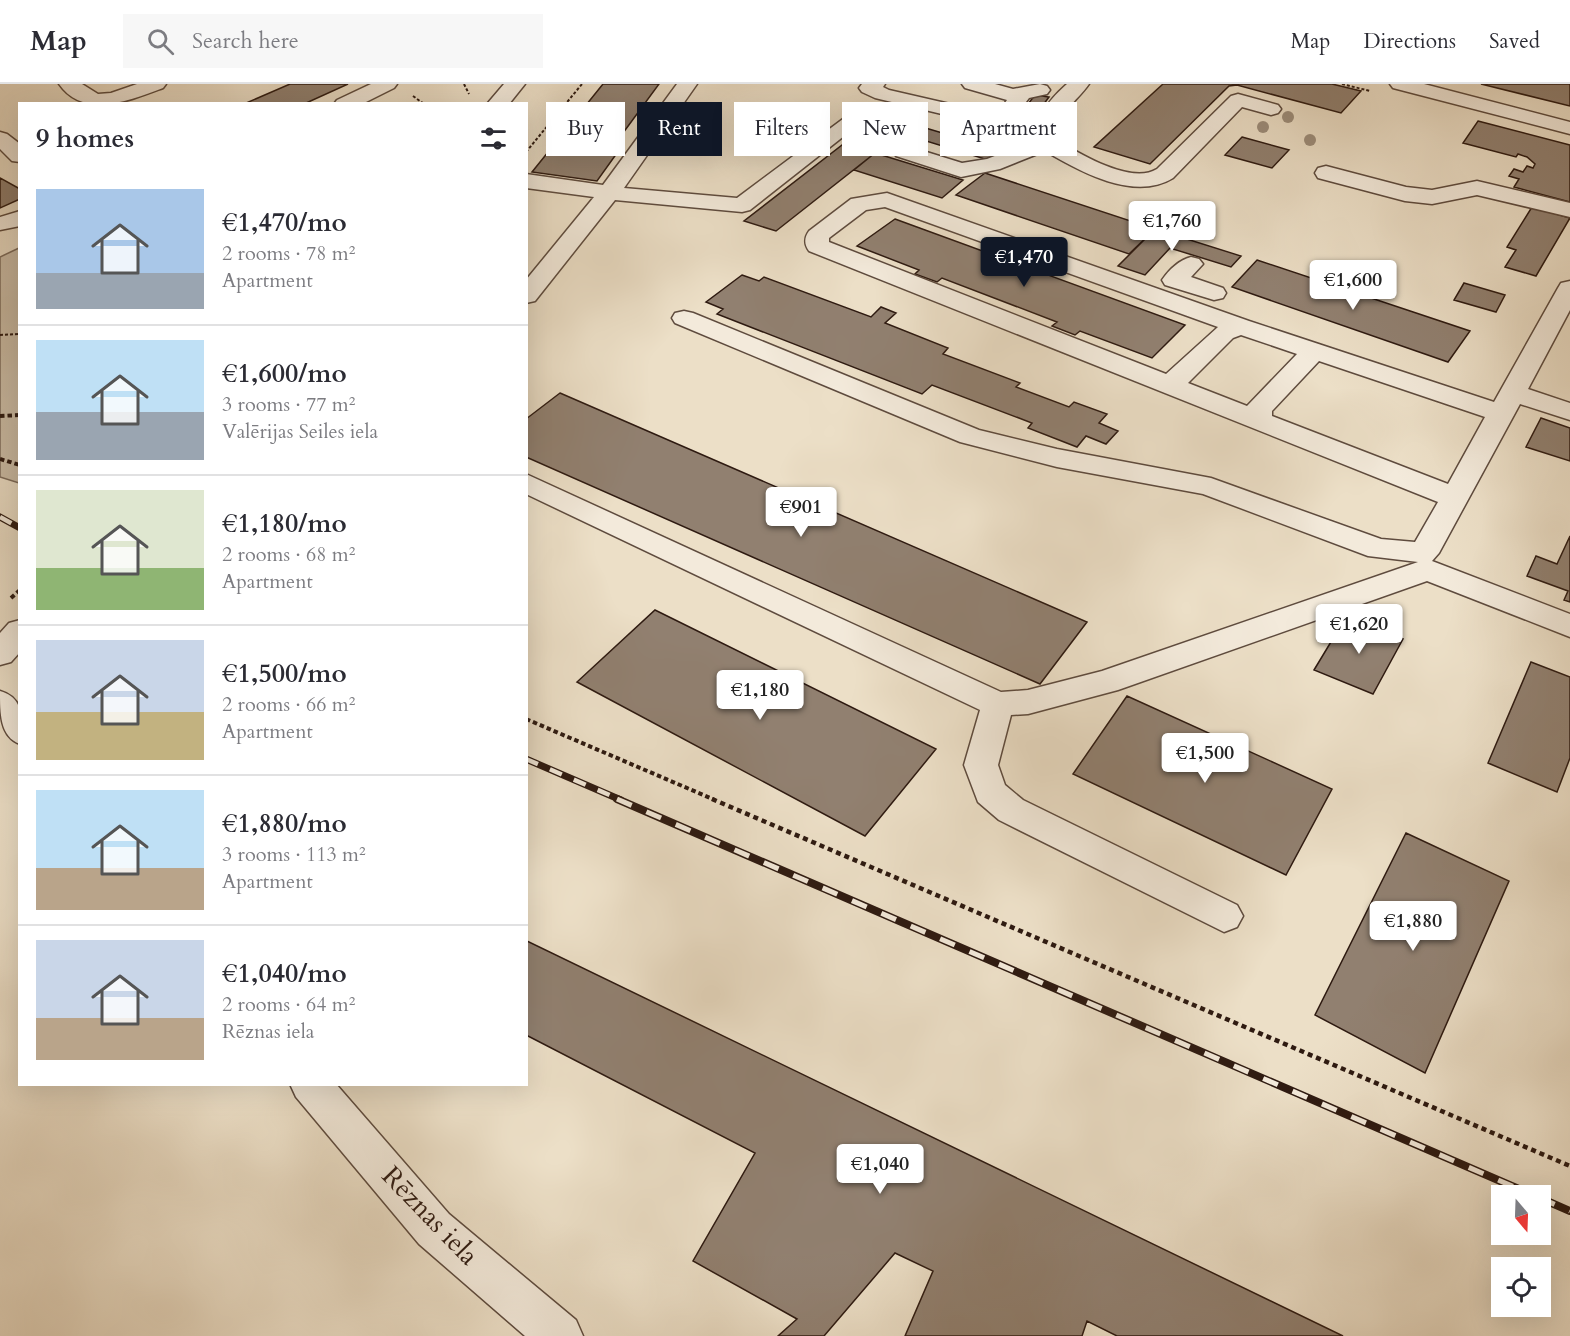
<!DOCTYPE html>
<html lang="en">
<head>
<meta charset="utf-8">
<style>
	body { margin:0; font-family:Cardo,serif; background:#f7f7f7; color:#2b2b33; height:100vh; display:flex; flex-direction:column; font-size:22px; white-space:nowrap }
	* { box-sizing:border-box; margin:0 }
	p { font-size:20px; color:#7c7c81 }
	.icon { flex:none; width:33px; height:33px; fill:none; stroke:currentColor; stroke-width:2; stroke-linecap:round; stroke-linejoin:round }
	.map { position:relative; flex:1; overflow:hidden }
	.details { position:absolute; left:18px; top:18px; width:510px; height:984px; display:flex; flex-direction:column; background:#fff; border-radius:0px; box-shadow:0 6px 24px #0002 }
	.details>* { flex:none }
	.guide { position:absolute; left:546px; top:18px; width:570px; height:54px; display:flex; gap:12px }
	.needle { width:39px; rotate:161deg }
	.controls { position:absolute; left:1491px; top:1101px; display:grid; gap:12px }
	.controls a { display:grid; place-items:center; width:60px; height:60px; border-radius:0px; background:#fff; box-shadow:0 6px 24px #0002; font-size:30px }
	.price { position:absolute; translate:-50% -51px; padding:0 14px; border-radius:6px; background:#fff; color:#222; font-size:20px; line-height:39px; filter:drop-shadow(0 2px 3px #0008) }
	.price::after { content:''; position:absolute; left:50%; top:36px; width:18px; height:14px; margin-left:-9px; background:inherit; clip-path:polygon(0 0,100% 0,50% 100%) }
	.price.current { background:#111827; color:#fff }
	ul { padding:0; list-style:none }
	li { display:flex; align-items:center; gap:18px; height:150px; padding:0 18px }
	li+li { border-top:2px solid #e1e1e2 }
	li span { display:grid; place-items:center; flex:none; width:168px; height:120px; border-radius:0px; color:#555 }
	li>.icon { margin-inline-start:auto }
	span .icon { width:72px; height:72px; fill:#fffc; stroke-width:1 }
	li b { font-size:26px }
	h2 { display:flex; justify-content:space-between; align-items:center; height:72px; padding:0 18px; font-size:26px }
	.chip { padding:0 21px; border-radius:0px; background:#fff; box-shadow:0 6px 24px #0002; font-size:21px; line-height:54px }
	.chip.current { background:#111827; color:#fff }
	header { display:flex; align-items:center; gap:36px; box-sizing:border-box; height:84px; padding:0 30px; background:#fff; border-bottom:2px solid #e1e1e2 }
	header strong { font-size:28px }
	nav { display:flex; gap:33px; margin-inline-start:auto; font-size:21px }
	.search { width:420px; height:54px; background:#f7f7f7; display:flex; align-items:center; gap:15px; box-sizing:border-box; padding:0 21px; border-radius:0px; color:#7c7c81; font-size:22px }
	.map>svg:first-child { display:block }
	.green { fill:#ccbea8; stroke:#7d6c5c; stroke-width:1.5 }
	.building { fill:#918070; stroke:#2e1a11; stroke-width:1.5 }
	.lines { fill:none; stroke-linecap:round; stroke-linejoin:round }
	.minor-casing { stroke:#5e4b3e; stroke-width:3 }
	.path-far2 { stroke:#2e1a11; stroke-width:2; stroke-dasharray:3 2; stroke-linecap:butt }
	.path-far1 { stroke:#2e1a11; stroke-width:4; stroke-dasharray:4.5 3; stroke-linecap:butt }
	.path { stroke:#2e1a11; stroke-width:4.5; stroke-dasharray:5 4; stroke-linecap:butt }
	.minor { fill:#f3eadb; fill-rule:evenodd }
	.rail-far1-casing { stroke:#2e1a11; stroke-width:7 }
	.rail-casing { stroke:#2e1a11; stroke-width:8 }
	.rail-far1 { stroke:#f3eadb; stroke-width:4.5; stroke-dasharray:13; stroke-linecap:butt }
	.rail { stroke:#f3eadb; stroke-width:5; stroke-dasharray:16; stroke-linecap:butt }
	.tree { fill:#9d8e7c }
	.labels { text-anchor:middle; dominant-baseline:central; stroke-width:4.5; stroke-linejoin:round; paint-order:stroke }
	.near-street-label { font-size:27px; fill:#2e1a11; stroke:#f3eadb }
</style>
</head>
<body>
<header>
<strong>Map</strong>
<div class="search"><svg class="icon" aria-label="search" viewBox="0 0 24 24"><circle cx="10" cy="10" r="6"/><path d="M15 15l6 6"/></svg>Search here</div>
<nav><a>Map</a><a>Directions</a><a>Saved</a></nav>
</header>
<div class="map">
<svg width="1570" height="1252" viewBox="0 0 1570 1252">
	<rect width="100%" height="100%" fill="#ecdfc7"/>
	<filter id="stains"><feTurbulence type="fractalNoise" baseFrequency=".00333" numOctaves="4"/><feColorMatrix values="0 0 0 0 .2 0 0 0 0 .09 0 0 0 0 .02 0 0 0 .5 -.17"/></filter>
	<radialGradient id="worn" r=".72"><stop offset=".6" stop-color="#630" stop-opacity="0"/><stop offset="1" stop-color="#630" stop-opacity=".3"/></radialGradient>
	<path class="green" d="M19,164V399L0,393V173Z"/>
	<path class="building" d="M290,0H348L304,20H244Z
		M603,0H659L612,64H606L604,67L617,69L597,97L532,88Z
		M1163,0H1332L1361,7L1341,29L1237,1L1229,2L1150,80L1094,63Z
		M1481,0H1570V22Z
		M1035,11L1049,13L1035,32L1021,29Z
		M882,30L913,39L776,147L744,137Z
		M1478,37L1570,61V118L1514,103L1519,95L1509,92L1514,85L1523,88L1527,82L1533,84L1535,80L1527,73L1518,70L1516,73L1463,59Z
		M912,40L1000,66L988,76L900,49Z
		M1242,53L1289,66L1272,84L1225,71Z
		M875,69L963,96L942,114L854,86Z
		M985,89L1155,145L1129,170L956,111Z
		M0,94L20,105V115L0,124Z
		M1532,123L1570,134L1536,192L1505,183L1516,166L1507,163Z
		M895,135L1185,241L1152,274L1080,247L1075,251L1052,242L1057,238L942,194L937,198L915,190L919,186L857,162Z
		M1155,145L1241,172L1231,183L1170,164L1145,191L1118,182Z
		M1257,176L1470,247L1448,278L1232,203Z
		M742,191L759,197L764,193L871,233L881,223L896,229L885,239L948,264L943,270L1020,299L1016,303L1069,323L1074,318L1107,330L1099,339L1118,347L1106,360L1086,352L1077,363L1028,344L1032,339L932,301L922,310L717,230L723,225L706,218Z
		M1464,199L1505,211L1496,228L1454,216Z
		M560,309L1087,538L1040,600L526,373V335Z
		M1541,334L1570,344V377L1526,363Z
		M1570,452V518L1564,516L1568,507L1527,492L1536,472L1557,480Z
		M655,526L936,665L865,752L577,598Z
		M1346,533L1403,555L1373,610L1314,586Z
		M1531,578L1570,593V674L1557,708L1488,679Z
		M1127,612L1332,705L1286,791L1073,690Z
		M1406,749L1509,797L1425,989L1315,931Z
		M526,857H527L1343,1252H1117L1087,1237L1082,1252H905L933,1187L895,1169L824,1252H778L797,1235L693,1177L755,1069L526,951Z"/>
	<g class="lines">
		<g class="minor-casing">
			<path id="minor" d="M59,0H82L98,10L111,9L137,0H166L163,4C131,16 84,36 59,0Z
				M371,0H397L394,4L362,20H334L337,16Z
				M504,0H525L509,20H487Z
				M677,0H697L624,104L737,114L855,26L862,24L869,26L872,30L750,126L742,128L615,116L535,217L526,219V196L594,113L526,104V90L603,101Z
				M862,0H885L883,3L889,6L989,29L1002,23L1007,16L965,4L962,0H995L1013,5L1040,0L1047,2L1050,6L1047,10L1029,14L1016,31L992,42L875,14L862,8L859,4Z
				M1067,0H1089C1076,19 1055,29 1057,56C1080,70 1131,101 1157,85L1231,12L1238,10L1278,21L1281,25L1278,29L1271,31L1242,23L1173,94C1134,118 1079,87 1045,67L1000,85L961,93L896,72L893,67L896,62L904,61L962,79L987,75L1036,56C1034,33 1051,14 1067,0Z
				M1390,0H1424L1570,38V50L1393,4Z
				M0,48L7,50L20,60V78L12,77L0,65Z
				M1326,82L1406,103L1432,106L1477,97L1570,119V133L1477,111L1432,120L1405,117L1318,94L1315,89L1318,84Z
				M887,109L1249,237L1494,318L1558,204L1561,199L1570,197V226L1528,305L1570,319V336L1520,320L1439,469L1432,477L1570,530V553L1427,497L1118,606L1028,630L1011,631L998,681L1005,701L1023,716L1237,821L1243,832L1237,843L1224,848L999,736L978,718L964,681L980,626L526,410V390L1001,608L1028,606L1102,587L1418,478L1368,472L1203,410L1057,383L960,358L675,239L672,234L675,229L684,227L693,229L979,346L1057,365L1211,394L1381,455L1415,458L1438,418L809,167C804,160 804,154 809,147L851,115ZM885,123L1218,243L1166,290L829,158V154L866,126ZM1241,251L1297,270L1247,322L1188,299L1233,254ZM1319,277L1485,333L1448,400L1272,332V327Z
				M20,127V142L0,146V133Z
				M1191,173L1199,175L1203,180L1191,193L1223,204L1226,209L1223,214L1214,216L1165,201L1162,196C1169,186 1179,176 1191,173Z
				M20,536V568L11,578L0,581V549L9,539Z
				M0,607C27,615 20,637 20,660C0,653 0,629 0,607Z
				M290,1000H336L449,1130L576,1236L583,1252H525L419,1160L296,1013Z"/>
		</g>
		<path class="path-far2" d="M464,0L469,10
			M1342,0L1370,7
			M413,12L424,20
			M526,68L582,0
			M0,251L20,250"/>
		<path class="path-far1" d="M0,332L20,331
			M0,375L20,381
			M11,514L20,506
			M526,635L715,716"/>
		<path class="path" d="M712,715L1570,1082"/>
		<use href="#minor" class="minor"/>
		<g class="rail-far1-casing">
			<path id="rail-far1" d="M0,433L20,444
				M526,675L621,716"/>
		</g>
		<g class="rail-casing">
			<path id="rail" d="M617,715L1535,1112
				M1540,1114L1570,1127"/>
		</g>
		<use href="#rail-far1" class="rail-far1"/>
		<use href="#rail" class="rail"/>
	</g>
	<g class="tree">
		<circle cx="1288" cy="33" r="6"/>
		<circle cx="1263" cy="43" r="6"/>
		<circle cx="1310" cy="56" r="6"/>
	</g>
	<g class="labels">
		<g class="near-street-label">
			<text transform="translate(430 1132) rotate(46)">Rēznas iela</text>
		</g>
	</g>
	<rect width="100%" height="100%" filter="url(#stains)"/>
	<rect width="100%" height="100%" fill="url(#worn)"/>
</svg>
<div class="controls">
<a><svg class="needle" viewBox="-14 -14 28 28"><path d="M0-13l5 13h-10z" fill="#e53935"/><path d="M0 13l5-13h-10z" fill="#7c7c81"/></svg></a>
<a><svg class="icon" aria-label="locate" viewBox="0 0 24 24"><circle cx="12" cy="12" r="6"/><path d="M12 2v4M12 18v4M2 12h4M18 12h4"/></svg></a>
</div>
<b class="price" style="left:1172px;top:168px">€1,760</b>
<b class="price current" style="left:1024px;top:204px">€1,470</b>
<b class="price" style="left:1353px;top:227px">€1,600</b>
<b class="price" style="left:801px;top:454px">€901</b>
<b class="price" style="left:1359px;top:571px">€1,620</b>
<b class="price" style="left:760px;top:637px">€1,180</b>
<b class="price" style="left:1205px;top:700px">€1,500</b>
<b class="price" style="left:1413px;top:868px">€1,880</b>
<b class="price" style="left:880px;top:1111px">€1,040</b>
<div class="guide">
<a class="chip">Buy</a>
<a class="chip current">Rent</a>
<a class="chip">Filters</a>
<a class="chip">New</a>
<a class="chip">Apartment</a>
</div>
<section class="details">
<h2>9 homes<svg class="icon" aria-label="filters" viewBox="0 0 24 24"><path d="M4 7h16M4 17h16"/><circle cx="9" cy="7" r="2"/><circle cx="15" cy="17" r="2"/></svg></h2>
<ul>
<li><span style="background:linear-gradient(#a9c7e8 70%,#9aa5b1 0)"><svg class="icon" aria-label="home" viewBox="0 0 24 24"><path d="M3 11l9-7 9 7M6 9v11h12V9"/></svg></span><div><b>€1,470/mo</b><p>2 rooms · 78 m²</p><p>Apartment</p></div></li>
<li><span style="background:linear-gradient(#bfe0f5 60%,#9aa5b1 0)"><svg class="icon" aria-label="home" viewBox="0 0 24 24"><path d="M3 11l9-7 9 7M6 9v11h12V9"/></svg></span><div><b>€1,600/mo</b><p>3 rooms · 77 m²</p><p>Valērijas Seiles iela</p></div></li>
<li><span style="background:linear-gradient(#dfe7d0 65%,#8fb573 0)"><svg class="icon" aria-label="home" viewBox="0 0 24 24"><path d="M3 11l9-7 9 7M6 9v11h12V9"/></svg></span><div><b>€1,180/mo</b><p>2 rooms · 68 m²</p><p>Apartment</p></div></li>
<li><span style="background:linear-gradient(#c9d6e8 60%,#c2b280 0)"><svg class="icon" aria-label="home" viewBox="0 0 24 24"><path d="M3 11l9-7 9 7M6 9v11h12V9"/></svg></span><div><b>€1,500/mo</b><p>2 rooms · 66 m²</p><p>Apartment</p></div></li>
<li><span style="background:linear-gradient(#bfe0f5 65%,#b9a48a 0)"><svg class="icon" aria-label="home" viewBox="0 0 24 24"><path d="M3 11l9-7 9 7M6 9v11h12V9"/></svg></span><div><b>€1,880/mo</b><p>3 rooms · 113 m²</p><p>Apartment</p></div></li>
<li><span style="background:linear-gradient(#c9d6e8 65%,#b9a48a 0)"><svg class="icon" aria-label="home" viewBox="0 0 24 24"><path d="M3 11l9-7 9 7M6 9v11h12V9"/></svg></span><div><b>€1,040/mo</b><p>2 rooms · 64 m²</p><p>Rēznas iela</p></div></li>
</ul>
</section>
</div>
</body>
</html>
